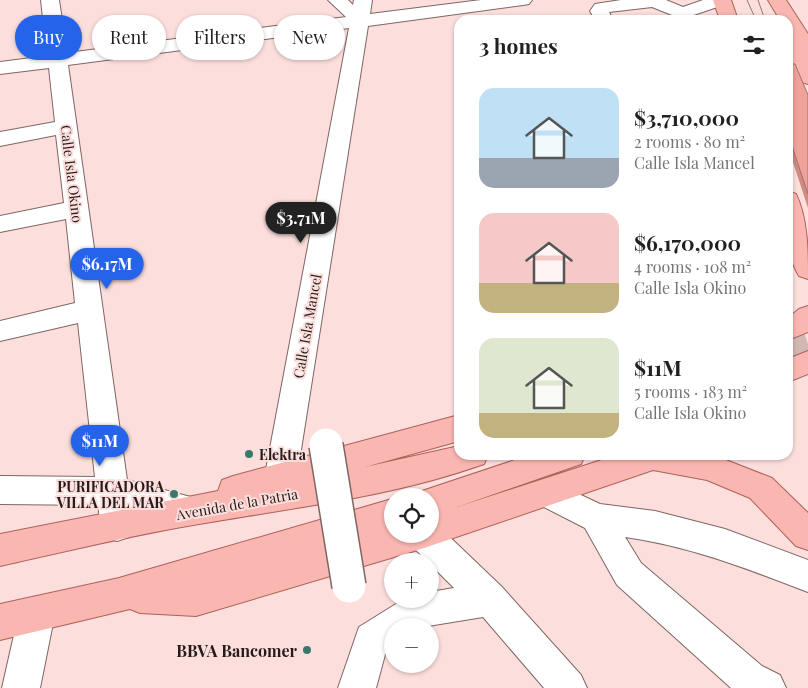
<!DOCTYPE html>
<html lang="en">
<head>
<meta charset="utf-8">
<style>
	body { margin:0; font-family:"Playfair Display",serif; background:#f6f6f6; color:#202124; height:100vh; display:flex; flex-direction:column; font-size:19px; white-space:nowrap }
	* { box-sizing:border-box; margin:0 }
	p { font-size:16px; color:#757577 }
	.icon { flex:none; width:28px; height:28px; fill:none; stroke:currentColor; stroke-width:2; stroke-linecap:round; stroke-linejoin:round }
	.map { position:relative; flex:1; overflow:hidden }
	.panel { position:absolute; left:454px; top:15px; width:339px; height:445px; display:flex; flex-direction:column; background:#fff; border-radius:15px; box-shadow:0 1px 4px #0004 }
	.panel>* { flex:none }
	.banner { position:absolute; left:15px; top:15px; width:364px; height:45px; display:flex; gap:10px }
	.fabs { position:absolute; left:384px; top:488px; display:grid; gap:10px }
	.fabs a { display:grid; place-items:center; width:55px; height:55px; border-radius:50%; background:#fff; box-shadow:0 1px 4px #0004; font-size:25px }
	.price { position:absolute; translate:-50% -42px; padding:0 11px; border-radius:18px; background:#2563eb; color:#fff; font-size:16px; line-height:32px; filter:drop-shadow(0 1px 2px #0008) }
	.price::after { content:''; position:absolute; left:50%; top:30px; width:15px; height:11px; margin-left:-8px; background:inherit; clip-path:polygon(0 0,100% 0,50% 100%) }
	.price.selected { background:#222; color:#fff }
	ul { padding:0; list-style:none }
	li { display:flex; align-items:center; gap:15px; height:125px; padding:0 25px }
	li span { display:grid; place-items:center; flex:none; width:140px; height:100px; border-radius:15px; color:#555 }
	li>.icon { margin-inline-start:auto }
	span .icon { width:60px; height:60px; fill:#fffc; stroke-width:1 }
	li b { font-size:21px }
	h2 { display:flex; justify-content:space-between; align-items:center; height:60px; padding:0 25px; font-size:21px }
	.pill { padding:0 18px; border-radius:22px; background:#fff; box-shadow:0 1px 4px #0004; font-size:18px; line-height:45px }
	.pill.selected { background:#2563eb; color:#fff }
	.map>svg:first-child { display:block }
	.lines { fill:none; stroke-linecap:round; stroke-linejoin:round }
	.major-tunnel { stroke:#d1b8b5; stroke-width:26; stroke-dasharray:26 13; stroke-linecap:butt }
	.minor-casing { stroke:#7e6663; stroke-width:2 }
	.major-casing { stroke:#ad605a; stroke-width:2 }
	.minor { fill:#fff; fill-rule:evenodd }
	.major { fill:#fab6b0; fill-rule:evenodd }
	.tram { stroke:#8d7a78; stroke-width:1 }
	.minor-bridge-casing { stroke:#7e6663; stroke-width:36; stroke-linecap:butt }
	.minor-bridge { stroke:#fff; stroke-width:33 }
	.wall { fill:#cd8b84 }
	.building { fill:#eea29a; stroke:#a7716c }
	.poi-dot { fill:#37796a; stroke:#fcdfdc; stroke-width:2 }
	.labels { text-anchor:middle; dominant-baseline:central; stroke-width:4; stroke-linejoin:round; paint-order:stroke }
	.street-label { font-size:14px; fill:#251b1a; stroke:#fcdfdc }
	.poi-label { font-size:14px; font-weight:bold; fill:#251b1a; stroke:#fcdfdc; text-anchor:start }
	.near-poi-label { font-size:16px; font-weight:bold; fill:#251b1a; stroke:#fcdfdc; text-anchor:end }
</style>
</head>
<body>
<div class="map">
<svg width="808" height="688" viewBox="0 0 808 688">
	<rect width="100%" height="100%" fill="#fcdfdc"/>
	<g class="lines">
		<path class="major-tunnel" d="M788,351L808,344"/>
		<g class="minor-casing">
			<path id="minor" d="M41,0H59L67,53L346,17L328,0H348L353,5L354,0H372L370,14L481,0H532L529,4L523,5L368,26L297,475L292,485L281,489L270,485L265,475L349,28L68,65L127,480L202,500L207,510L202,520L191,525L131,510L133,526L129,537L117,541L105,537L101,526L98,505L0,504V476L95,477L78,323L0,341V321L75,303L66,219L0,232V216L64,203L56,135L0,146V132L55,122L49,68L0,74V62L47,56Z
				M621,0H666L683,7L703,0H729L726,4L682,19L652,7L609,12L613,20H595L590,11L595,4Z
				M547,479L600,504L655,511L725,529L808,560V592C748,569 690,546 625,537L641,563L762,666L780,675L786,688H731L617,585L585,528L536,503L531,493L536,483Z
				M430,521L435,523L502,587L581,675L587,688H544L483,617L428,626H392V647L386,651L376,688H338L359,627L404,599H430V592L454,588L411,545L407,534H430Z
				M37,596L49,601L55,613L40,688H2L19,613L25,601Z"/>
		</g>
		<g class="major-casing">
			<path id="major" d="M713,0H731L738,20H720Z
				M768,0H786L808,34V84L801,82L788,55V20H780Z
				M788,191L796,194C808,219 808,251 808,279L799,276C785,253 784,217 788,191Z
				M808,306V332L788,340V318L799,309Z
				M808,351V374L788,382V359Z
				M459,415V441L365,467L459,446V455H488L484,464C395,496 298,507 205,523C136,534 68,551 0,566V534L218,491L222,480L233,476Z
				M530,455H585L581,464L457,507L617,455H713L772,478L808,513V550L796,546L750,498L707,480L653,470L421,549L196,616L140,613L130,609L0,640V604L119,578L392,499V534H430V496H417L419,492Z"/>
		</g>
		<use href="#minor" class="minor"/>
		<use href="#major" class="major"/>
		<path class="tram" d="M747,0L756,20
			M758,0L765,20"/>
		<g class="minor-bridge-casing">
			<path id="minor-bridge" d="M326,445L349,586"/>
		</g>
		<use href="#minor-bridge" class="minor-bridge"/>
	</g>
	<path class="wall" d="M788,64L808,95V208L788,147Z"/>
	<path class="building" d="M788,64H795L808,95V194L788,134Z"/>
	<g class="poi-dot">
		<circle cx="249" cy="454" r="5"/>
		<circle cx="174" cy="494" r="5"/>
		<circle cx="307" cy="650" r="5"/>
	</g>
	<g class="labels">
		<g class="street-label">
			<text transform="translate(72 174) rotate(83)">Calle Isla Okino</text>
			<text transform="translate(307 326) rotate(-80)">Calle Isla Mancel</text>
			<text transform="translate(237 504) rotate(-10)">Avenida de la Patria</text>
		</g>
		<g class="poi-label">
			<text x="259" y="454">Elektra</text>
			<text x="164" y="486" text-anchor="end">PURIFICADORA<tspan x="164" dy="16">VILLA DEL MAR</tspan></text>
		</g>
		<g class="near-poi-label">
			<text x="297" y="650">BBVA Bancomer</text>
		</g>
	</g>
</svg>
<div class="fabs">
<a><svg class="icon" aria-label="locate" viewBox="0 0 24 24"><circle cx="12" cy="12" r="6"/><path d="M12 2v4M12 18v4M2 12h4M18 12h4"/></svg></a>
<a>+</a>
<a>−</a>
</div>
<b class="price selected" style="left:301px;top:244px">$3.71M</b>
<b class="price" style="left:107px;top:290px">$6.17M</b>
<b class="price" style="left:100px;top:467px">$11M</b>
<div class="banner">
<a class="pill selected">Buy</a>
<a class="pill">Rent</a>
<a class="pill">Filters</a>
<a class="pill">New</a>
</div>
<section class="panel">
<h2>3 homes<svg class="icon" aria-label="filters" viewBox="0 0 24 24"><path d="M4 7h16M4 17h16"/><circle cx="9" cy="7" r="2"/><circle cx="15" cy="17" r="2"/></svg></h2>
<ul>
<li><span style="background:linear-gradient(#bfe0f5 70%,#9aa5b1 0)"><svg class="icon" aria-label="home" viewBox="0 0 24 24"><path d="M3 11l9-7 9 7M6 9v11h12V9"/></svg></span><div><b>$3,710,000</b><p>2 rooms · 80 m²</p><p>Calle Isla Mancel</p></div></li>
<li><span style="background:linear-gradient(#f6c9c9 70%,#c2b280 0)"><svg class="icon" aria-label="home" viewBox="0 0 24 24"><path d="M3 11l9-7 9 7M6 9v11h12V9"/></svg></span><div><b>$6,170,000</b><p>4 rooms · 108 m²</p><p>Calle Isla Okino</p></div></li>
<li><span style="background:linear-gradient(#dfe7d0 75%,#c2b280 0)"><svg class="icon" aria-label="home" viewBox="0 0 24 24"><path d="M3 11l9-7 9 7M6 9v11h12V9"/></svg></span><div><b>$11M</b><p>5 rooms · 183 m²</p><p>Calle Isla Okino</p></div></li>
</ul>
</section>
</div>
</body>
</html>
